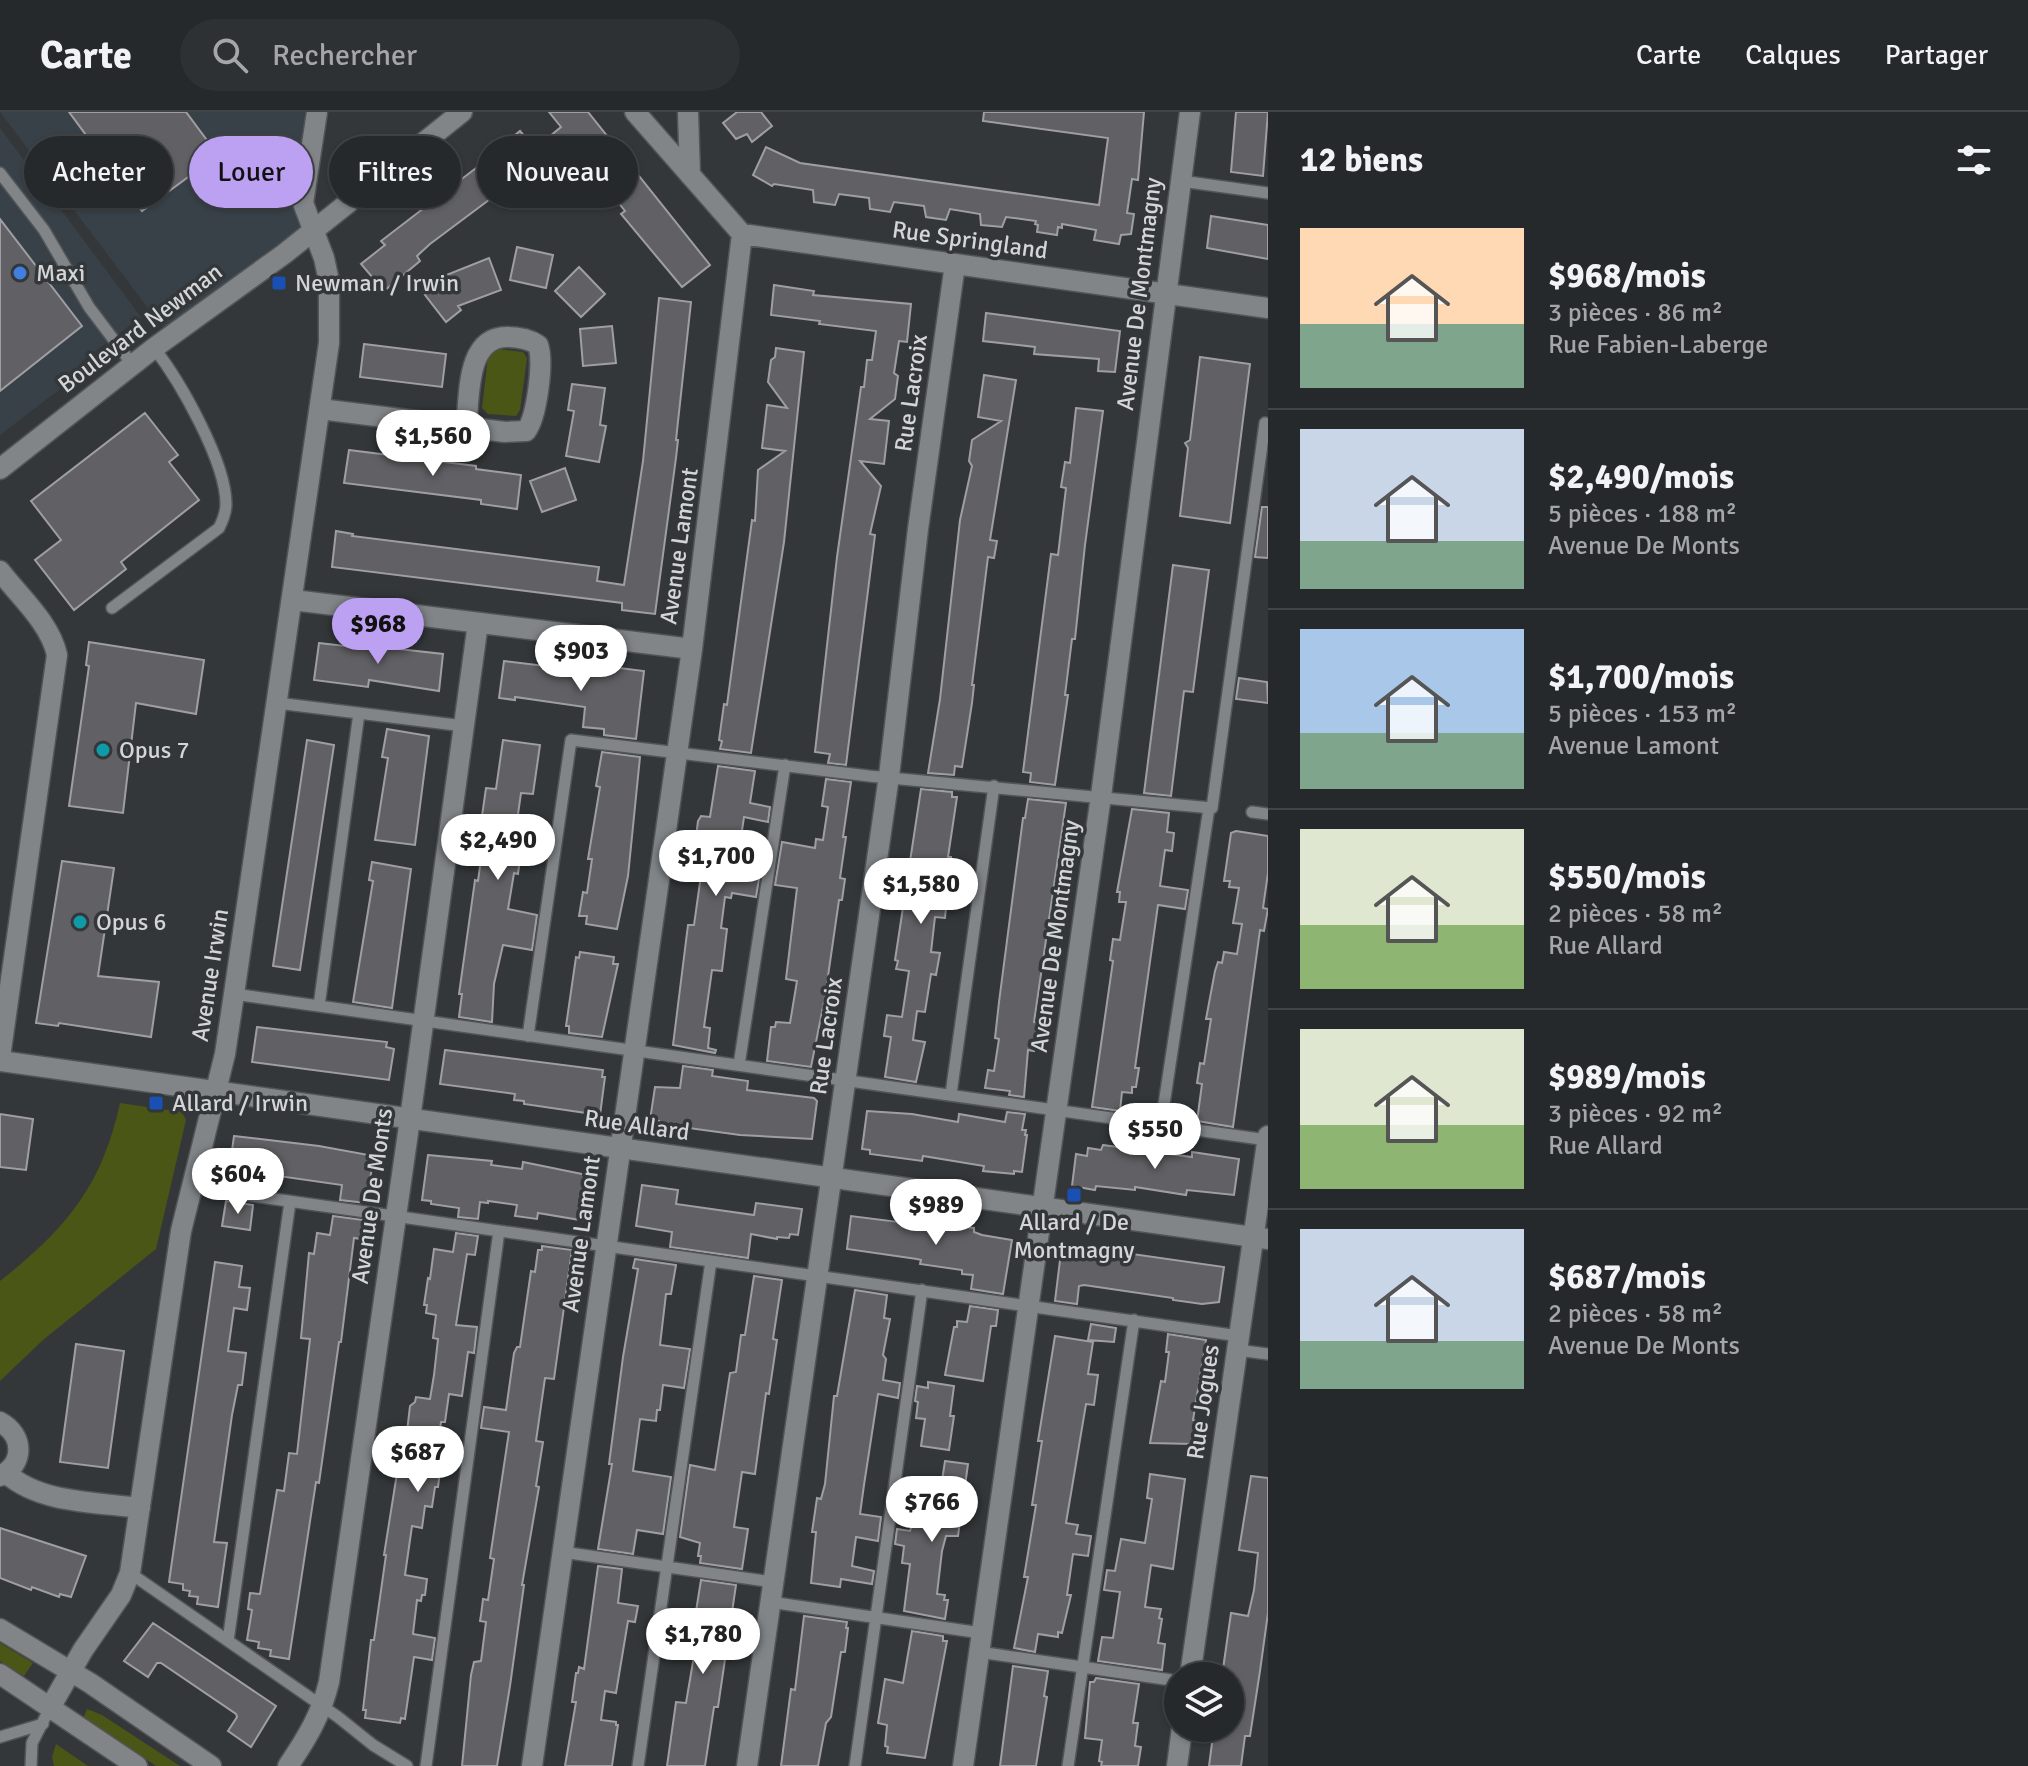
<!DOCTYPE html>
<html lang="fr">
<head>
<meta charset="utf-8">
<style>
	body { margin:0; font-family:Signika,sans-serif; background:#2e3133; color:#f1f3f6; height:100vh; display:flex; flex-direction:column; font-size:30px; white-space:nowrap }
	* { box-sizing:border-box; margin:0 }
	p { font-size:26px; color:#a4a6a9 }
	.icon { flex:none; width:44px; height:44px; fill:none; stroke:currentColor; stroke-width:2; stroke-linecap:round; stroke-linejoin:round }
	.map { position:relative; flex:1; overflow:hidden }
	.sheet { display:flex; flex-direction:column; background:#26292b; width:760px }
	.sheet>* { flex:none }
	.top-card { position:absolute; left:24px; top:24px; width:760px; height:72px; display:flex; gap:16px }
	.buttons { position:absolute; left:1164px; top:1550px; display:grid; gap:16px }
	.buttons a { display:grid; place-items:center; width:80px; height:80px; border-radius:50%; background:#26292b; box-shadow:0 2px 6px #0004,0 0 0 2px #424547; font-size:40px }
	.price { position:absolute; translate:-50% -68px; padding:0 18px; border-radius:28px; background:#fff; color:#222; font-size:26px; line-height:52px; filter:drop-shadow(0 2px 4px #0008) }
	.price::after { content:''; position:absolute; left:50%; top:48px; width:24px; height:18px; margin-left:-12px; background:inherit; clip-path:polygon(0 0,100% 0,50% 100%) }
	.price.current { background:#bca0f2; color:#111 }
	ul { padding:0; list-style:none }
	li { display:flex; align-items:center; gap:24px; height:200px; padding:0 32px }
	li+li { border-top:2px solid #424547 }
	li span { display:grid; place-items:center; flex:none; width:224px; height:160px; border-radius:0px; color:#555 }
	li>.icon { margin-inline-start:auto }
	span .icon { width:96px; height:96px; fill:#fffc; stroke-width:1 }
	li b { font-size:34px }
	h2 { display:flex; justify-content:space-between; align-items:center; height:96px; padding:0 32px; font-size:34px }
	.chip { padding:0 28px; border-radius:36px; background:#26292b; box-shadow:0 2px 6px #0004,0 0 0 2px #424547; font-size:28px; line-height:72px }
	.chip.current { background:#bca0f2; color:#111 }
	header { display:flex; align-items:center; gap:48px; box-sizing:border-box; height:112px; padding:0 40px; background:#26292b; border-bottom:2px solid #424547 }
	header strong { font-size:38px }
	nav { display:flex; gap:44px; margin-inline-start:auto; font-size:28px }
	.search { width:560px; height:72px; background:#2e3133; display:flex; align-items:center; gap:20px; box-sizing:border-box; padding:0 28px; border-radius:44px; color:#a4a6a9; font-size:30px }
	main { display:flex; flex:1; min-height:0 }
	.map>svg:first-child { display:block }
	.built { fill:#384148 }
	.green { fill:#495615 }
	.building { fill:#616165; stroke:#9f9fa3; stroke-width:2 }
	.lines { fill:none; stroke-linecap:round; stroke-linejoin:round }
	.lane-casing { stroke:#525557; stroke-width:14 }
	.street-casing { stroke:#525557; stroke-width:23 }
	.secondary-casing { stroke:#525557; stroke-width:23 }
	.lane { stroke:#818588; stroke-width:11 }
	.street { stroke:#818588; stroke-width:20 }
	.secondary { stroke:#818588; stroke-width:20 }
	.shop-dot { fill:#3f7fe0; stroke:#333739; stroke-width:3 }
	.transit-dot { fill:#1a4fb4; stroke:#333739; stroke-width:3 }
	.culture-dot { fill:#0f9aa8; stroke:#333739; stroke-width:3 }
	.labels { text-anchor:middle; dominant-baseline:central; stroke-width:7; stroke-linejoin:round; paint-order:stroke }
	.street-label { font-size:24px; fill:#d3d5d7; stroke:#333739 }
	.poi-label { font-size:24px; fill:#d3d5d7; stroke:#333739; text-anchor:start }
</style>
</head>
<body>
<header>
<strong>Carte</strong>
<div class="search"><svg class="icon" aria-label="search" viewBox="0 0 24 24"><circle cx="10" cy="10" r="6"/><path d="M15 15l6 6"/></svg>Rechercher</div>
<nav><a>Carte</a><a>Calques</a><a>Partager</a></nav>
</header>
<main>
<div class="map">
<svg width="1268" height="1654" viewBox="0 0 1268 1654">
	<rect width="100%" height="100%" fill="#333739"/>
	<path class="built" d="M0,0H324L313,118L169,224Z
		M0,16L141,205L82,249L76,265L0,323Z"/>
	<path class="green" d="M499,237L523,240L527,246L520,298L516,304L488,302L482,296L488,245Z
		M120,991L182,1000L186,1008L156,1137L43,1228L0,1269V1169C66,1117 102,1074 120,991Z
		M0,1531L33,1551L24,1564L0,1549Z
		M87,1597L102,1603L180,1654H156L84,1605Z
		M56,1632L88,1654H54L52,1645Z"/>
	<path class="building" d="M69,0H186L218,43L142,99Z
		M549,0H588L710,153L682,175L621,102L625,99L575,36L569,41L564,34L549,44L539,33L561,15Z
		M737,0H761L772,14L752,30L747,22L736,27L723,11Z
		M984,0H1144L1138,68L1132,67L1127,101L1134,102L1131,122L1121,123L1119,132L1094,128L1096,118L1062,112V116L1058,115L1057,123L1037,120L1038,113L1035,112L1036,109L1006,105L1002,115L992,114L981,113L980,102L950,97L946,108L926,105L924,94L894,90L890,100L870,97L869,86L839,82L835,93L814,90L813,78L774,72L772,74L753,63L766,35L800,51L1099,93L1108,26L983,9Z
		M1236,0H1268L1263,64L1231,60Z
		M520,19L541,44L503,74L505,76L430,132L417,144L420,149L384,179L361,152L385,133L381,129L493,43L492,42Z
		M1211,104L1268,113V147L1207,136Z
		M0,107L82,214L0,279Z
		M517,135L553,143L546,176L510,168Z
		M489,146L501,178L458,194L461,198L446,210L425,183L434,177L429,170Z
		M579,155L605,182L581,205L555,179Z
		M774,173L814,179L813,183L911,192L907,230L899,229L894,261L898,264L895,287L870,307L889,309L884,352L860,349L881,374L870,422L875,423L846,653L828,651L830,642L815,640L837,445L861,275H864L867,248H872L876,219L819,212L820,209L771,203Z
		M659,186L691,190L676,328H678L676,346L655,502L622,498V491L332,455L336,419L353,422L352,424L599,455L597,469L624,473L643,349Z
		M986,201L1120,219L1115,260L1098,259L1099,247L1034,242L1035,235L983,229Z
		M612,214L616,251L583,254L580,217Z
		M364,232L446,242L442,275L360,265Z
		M776,236L804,240L784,430L751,641L720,637L722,629L719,628L724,592L727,593L752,408L755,409L758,358L785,339L762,336L767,293L787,296L768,270L771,248L775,245Z
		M1200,245L1250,252L1230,411L1180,404L1188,336L1185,331L1190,328Z
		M984,263L1016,268L990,428L997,429L994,446L988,445L972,573H974L972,591L962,655L955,654L954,663L928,661L940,587L960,408L972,354L969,349L972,328L1001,309L978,305Z
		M572,272L605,276L600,313L606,314L599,350L566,344L574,299L568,298Z
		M1076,296L1103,299L1085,433L1075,527H1072L1065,583H1068L1055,673L1030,670L1031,661L1023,660L1051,442L1058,443L1066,376L1061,375L1065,350L1070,351Z
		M145,301L178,343L169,350L199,388L121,450L126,457L74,498L35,448L61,428L31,389Z
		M349,338L476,354V357L521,363L517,397L481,392V388L344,371Z
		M565,356L576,388L542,400L530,369Z
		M1262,395H1268V446L1255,445Z
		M1173,453L1209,458L1193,580L1184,579L1171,684L1144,681Z
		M89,530L204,548L196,602L136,591L123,701L69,694L89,554L86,553Z
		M319,531L362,536L363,533L443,542L439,579L369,568L368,575L314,568Z
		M504,549L611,562L612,555L644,559L636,627L604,623V617L583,615L585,595L515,585V588L499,586Z
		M1239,566L1267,570L1268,591L1236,587Z
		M387,617L429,624L415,733L375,728L388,646L382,645Z
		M307,628L334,633L300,858L273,854Z
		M503,628L540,633L533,682L521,681L516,716L524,718L518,762L514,761L508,797L537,803L532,838L503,833L494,872L492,910L459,905L462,882H459L475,768L478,769L482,740L477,739L486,676L496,677Z
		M602,640L640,645L628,764L617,817L586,812L587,804H579L583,780L587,781L592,747H588L600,675L596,674Z
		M718,654L755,659L750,691L770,695L768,710L744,705L738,745L762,749L756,785L732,781L731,786L725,785L721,816L727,817L722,859L712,858L704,915L710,916L708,936L716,938L715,941L673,933L688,813H694L703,749L693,748L698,709L701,704L710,705Z
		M826,667L851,670L843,725H846L840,766L845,767L842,788H839L825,885L811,955L767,949L771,915H775L776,910L790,911L797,869L786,867L797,776L775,773L782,730L815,736L816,727L823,728L828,695L822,694Z
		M921,677L952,680V685H957L948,745H951L945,806L935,805L931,840L940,841L936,863L931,862L925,900L917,899L913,928L925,930L916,970L885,965L891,925L884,924L887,903L902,905L909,859L896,857L898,849L895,848Z
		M1028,687L1066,691L1034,910L1038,911L1034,939L1028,938L1024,985L1009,983L1010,979L985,976L988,958L994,959L999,927L995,926L999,890L1023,706H1025Z
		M1132,697L1169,701L1167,720L1174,721L1172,739L1165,738L1160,774L1188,778L1185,797L1158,793L1135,956H1139L1136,975H1132V981L1122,980L1120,999L1092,995L1113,849L1110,848L1113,827L1120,828L1126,790H1119L1120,780H1117Z
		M1236,719L1268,724V761L1263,796L1268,797L1264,819L1260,818L1233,1015L1197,1009L1202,972L1197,971L1200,951L1204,952L1211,907H1206L1215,859L1218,850L1222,851L1224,840L1237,842L1242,812L1233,811L1239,776L1229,775L1230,769H1224L1231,721Z
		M62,749L114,756L98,864L159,870L151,925L59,911L58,914L36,911Z
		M372,750L411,757L392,896L353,890L373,769L369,768Z
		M580,840L614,845L613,852H618L602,925L569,921V914H566L576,845L579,846Z
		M257,915L387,930L386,935L394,937L389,968L252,950Z
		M445,938L603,958L602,965H605L600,1003L524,992V989L514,988L515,982L440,972Z
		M683,954L713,958L712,964L748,969L747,978L814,986L817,989L812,1027L740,1023L659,1012V1009L650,1008L655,975L680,976Z
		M867,999L912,1002L958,1010L959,1002L1005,1010L1007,1000L1025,1002L1022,1018H1026L1025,1023H1027L1022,1060L1014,1059V1062L983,1059L984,1054L923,1044L922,1049L870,1042V1038L862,1037Z
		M0,1002L33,1007L26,1058L0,1055Z
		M234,1024L319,1034L374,1044L366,1091L340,1088L342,1073L258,1061L257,1063L229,1060Z
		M1103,1033L1192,1045V1040L1239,1047L1234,1083L1187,1078L1186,1083L1135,1075V1078L1096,1074L1095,1078L1072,1074L1076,1042L1087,1044L1088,1036L1101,1038Z
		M428,1043L492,1049L491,1053L522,1057L523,1050L592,1064L586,1109L538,1101L537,1107L515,1104L517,1093L488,1089V1091L480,1090L478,1107L458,1105L459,1096L431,1092V1089L422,1088Z
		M642,1073L678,1078L676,1092L754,1103L756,1091L802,1097L798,1123L790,1122L789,1126L777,1125V1127L751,1122L748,1146L670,1135L672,1120L636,1114Z
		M226,1089L253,1093L250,1118L222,1114Z
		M900,1102L955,1108L956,1114L974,1116V1120L982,1123L1012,1128L1003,1182L971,1177L973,1163L962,1162V1158L920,1152L921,1148L917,1147L847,1137L851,1104L898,1110Z
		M333,1104L363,1108L361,1127L354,1126L341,1230H339L319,1371L316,1370L289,1547L270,1544L271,1538L258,1536L259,1530L247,1528L252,1498L248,1497L250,1481L260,1482L277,1378L284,1379L289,1341L297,1342L310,1227L301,1226L309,1141L314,1142L317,1121L330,1123Z
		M456,1121L478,1124L475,1143L467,1142L456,1213L477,1215L474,1241L468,1240L462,1284L449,1282L445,1310H441L435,1353L436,1359L440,1360L438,1375H435L432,1395L425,1394L422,1416L412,1414L405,1463L427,1467L425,1483H422L421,1489L417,1488L413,1522L435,1526L432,1548L414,1545L405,1607L401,1606L400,1611L365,1606L366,1598H363L371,1528H374L386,1443H384L401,1336L405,1337L410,1294L415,1290L416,1285L430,1287L434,1263L438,1227L433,1226L436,1203L426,1201L427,1193H424L428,1166L430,1167L434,1137L453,1140Z
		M1062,1132L1224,1155L1219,1190L1202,1192L1173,1188V1186L1084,1173L1079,1174L1077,1192L1055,1189Z
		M542,1134L572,1138L554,1267L545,1266L536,1329L543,1330L536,1374L539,1375L522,1473H524L510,1574L497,1654H462L471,1563L474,1550L481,1549L486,1510L480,1509L481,1503L483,1487L488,1488L494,1447L490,1446L509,1320L481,1316L484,1295L506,1298L514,1241L517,1235H520L531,1159L535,1160L538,1138H542Z
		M635,1147L676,1153L671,1182H666L660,1233L690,1237L684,1276L663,1273L660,1298H657L656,1309L640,1307L633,1359L671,1365L663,1422L637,1418L633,1442L598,1437L612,1352H609L623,1245L638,1157L633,1156Z
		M215,1150L242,1154L239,1175L250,1176L247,1198L234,1196L228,1239L246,1241L242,1273H238L232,1303L214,1430L227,1431L218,1495L197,1492L198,1485L189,1484L190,1479L183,1478V1472L169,1470Z
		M754,1164L782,1168L773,1227L777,1228L769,1282L766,1281L755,1362L742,1360L734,1415L748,1417L742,1457L700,1451L701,1444H698L700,1431L680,1425L690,1353L715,1358L730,1261L736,1260L741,1223H745Z
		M855,1178L887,1183L884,1206L890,1207L883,1243L886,1247L883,1268L900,1271L898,1286L878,1282L864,1373L860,1402L881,1405L878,1429L856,1425L852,1454L874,1459L872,1472L841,1467L840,1475L811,1471L816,1420H812L817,1386L821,1387L825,1372L834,1284H837Z
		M970,1194L998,1198L996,1214H991L983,1269L945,1263L954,1215H957V1209L967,1210Z
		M1091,1212L1116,1216L1114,1230L1088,1228Z
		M1168,1222L1206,1228L1193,1308L1196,1309L1193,1332L1150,1331L1161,1269L1165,1270L1169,1240H1166Z
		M1055,1224L1093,1230L1088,1262L1098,1263L1094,1293L1086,1292L1066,1411L1078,1413L1076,1422L1091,1424L1088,1444L1073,1442L1067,1483H1071L1062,1521L1058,1520V1525L1038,1522L1035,1540L1014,1536L1028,1465H1024L1036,1393H1032L1042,1329H1038Z
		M76,1232L124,1239L108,1356L60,1350Z
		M928,1270L954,1274L950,1304H954L949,1338L921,1334L925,1307L916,1306L918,1290L915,1289L917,1274L928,1276Z
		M945,1349L968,1352L958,1424H946L942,1439L937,1482L945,1483L944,1488H948L945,1507L904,1499L910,1452L902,1451L904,1434L895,1432L897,1417L910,1419L917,1398L937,1401Z
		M1150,1362L1185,1367L1173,1457L1151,1453L1145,1495L1161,1497L1159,1506L1162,1507L1158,1531L1165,1532L1162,1558L1098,1549L1102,1525L1113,1526L1120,1480L1104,1478L1107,1458L1115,1459L1121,1427L1145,1431L1152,1387L1147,1386Z
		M1251,1364L1268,1366V1501L1260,1559L1250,1624H1245L1241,1654H1209L1214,1616H1230V1564H1222L1231,1501L1248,1504L1254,1478L1258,1441L1239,1438Z
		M0,1416L86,1444L71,1485L60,1482L59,1485L32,1475L31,1478L0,1466Z
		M598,1454L622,1457L618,1491L638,1494L635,1510L628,1509L616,1581L605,1579L601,1608L616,1610V1613H618L612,1654H565L576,1590H572L576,1561H578L579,1555L584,1557Z
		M701,1468L736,1473L718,1595H714L705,1654H667L676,1590L686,1591L695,1538L690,1537Z
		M804,1504L847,1510L846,1516H848L845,1540H841L831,1605L826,1611L818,1654H781L791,1577L795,1578Z
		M153,1511L276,1594L251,1635L228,1619L237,1605L236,1602L161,1551H157L148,1565L124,1549Z
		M912,1519L943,1524V1529H947L925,1646L887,1641L888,1635L885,1634L887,1613L878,1611L885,1567L903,1571Z
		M1013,1554L1048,1559L1044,1584L1047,1585L1036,1654H1000Z
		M1096,1566L1139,1572L1133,1611H1138L1135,1634L1141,1635L1138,1654H1101L1102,1650L1099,1649L1102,1628L1085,1626L1090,1570H1094Z"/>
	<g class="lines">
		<g class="lane-casing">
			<path id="lane" d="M0,61L44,118L89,195L132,252
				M1181,69L1268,81
				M112,496L219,416C223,408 226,401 226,392C226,350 180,269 154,236
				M277,591L464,614
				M1252,700L1268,702
				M234,882L1267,1028
				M319,894L359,601
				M528,924L571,628L869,664L1212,696L1265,311L1268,312
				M739,953L785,653
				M951,982L994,674
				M1161,1012L1209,696
				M190,1075L1239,1224
				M1237,1238L1268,1242
				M562,1440L773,1470
				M130,1461L338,1605L373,1633L407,1654
				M770,1490L981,1521
				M228,1529L290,1090
				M979,1540L1178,1569
				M0,1625L43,1612
				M31,1654L32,1631L51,1594
				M426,1654L499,1119
				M638,1654L711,1149
				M855,1654L922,1178
				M1068,1654L1134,1208"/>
		</g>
		<g class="street-casing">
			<path id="street" d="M635,0L742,122L1268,196
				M688,0L690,63
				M320,297L505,320L526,319C537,305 544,249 538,233C529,227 518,225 507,225C465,225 470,286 466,315
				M0,459C20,485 50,511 57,543L0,945
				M293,488L692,537
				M0,1310C24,1323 25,1352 0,1364
				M6,1361C40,1392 98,1390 140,1396
				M1190,1564L1268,1024
				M51,1594L83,1538L121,1483L130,1461L181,1119L225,942L234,882L329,231V169L324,146L303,91L317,0
				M288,1654C307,1626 321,1603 329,1570L410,1007L478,511
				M532,1654L692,537L742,122
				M747,1654L889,664L918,417L955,152
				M963,1654L1101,684L1190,0
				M1177,1654L1182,1616"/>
		</g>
		<g class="secondary-casing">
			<path id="secondary" d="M0,357L154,236L284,142L462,0
				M0,949L1268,1127
				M0,1517L90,1571L211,1654
				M0,1562L137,1654"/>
		</g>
		<use href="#lane" class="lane"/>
		<use href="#street" class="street"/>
		<use href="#secondary" class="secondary"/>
	</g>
	<circle class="shop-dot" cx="20" cy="161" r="8"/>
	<g class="transit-dot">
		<rect x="271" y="163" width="16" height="16" rx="4"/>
		<rect x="148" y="983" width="16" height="16" rx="4"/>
		<rect x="1066" y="1075" width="16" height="16" rx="4"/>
	</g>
	<g class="culture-dot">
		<circle cx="103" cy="638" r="8"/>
		<circle cx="80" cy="810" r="8"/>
	</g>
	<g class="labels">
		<g class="street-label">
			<text transform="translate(970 128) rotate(8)">Rue Springland</text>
			<text transform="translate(1139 182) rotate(-83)">Avenue De Montmagny</text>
			<text transform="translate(140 216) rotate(-37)">Boulevard Newman</text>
			<text transform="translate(911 281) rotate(-82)">Rue Lacroix</text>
			<text transform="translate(679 434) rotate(-82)">Avenue Lamont</text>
			<text transform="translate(1055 824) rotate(-82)">Avenue De Montmagny</text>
			<text transform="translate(210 863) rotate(-81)">Avenue Irwin</text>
			<text transform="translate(826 924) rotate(-82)">Rue Lacroix</text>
			<text transform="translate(637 1013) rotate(8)">Rue Allard</text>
			<text transform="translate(372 1084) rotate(-82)">Avenue De Monts</text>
			<text transform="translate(581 1122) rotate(-82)">Avenue Lamont</text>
			<text transform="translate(1203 1290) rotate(-82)">Rue Jogues</text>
		</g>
		<g class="poi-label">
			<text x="36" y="161">Maxi</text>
			<text x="295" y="171">Newman / Irwin</text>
			<text x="119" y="638">Opus 7</text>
			<text x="96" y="810">Opus 6</text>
			<text x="172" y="991">Allard / Irwin</text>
			<text x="1074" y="1110" text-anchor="middle">Allard / De<tspan x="1074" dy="28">Montmagny</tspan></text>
		</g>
	</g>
</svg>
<div class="buttons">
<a><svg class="icon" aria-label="layers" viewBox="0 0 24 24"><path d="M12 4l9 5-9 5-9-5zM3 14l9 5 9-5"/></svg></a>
</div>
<b class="price" style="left:433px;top:366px">$1,560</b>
<b class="price current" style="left:378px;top:554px">$968</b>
<b class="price" style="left:581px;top:581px">$903</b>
<b class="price" style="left:498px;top:770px">$2,490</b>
<b class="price" style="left:716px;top:786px">$1,700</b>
<b class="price" style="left:921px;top:814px">$1,580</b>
<b class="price" style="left:1155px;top:1059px">$550</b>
<b class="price" style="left:238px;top:1104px">$604</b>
<b class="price" style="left:936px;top:1135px">$989</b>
<b class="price" style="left:418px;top:1382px">$687</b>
<b class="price" style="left:932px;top:1432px">$766</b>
<b class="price" style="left:703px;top:1564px">$1,780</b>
<div class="top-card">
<a class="chip">Acheter</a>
<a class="chip current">Louer</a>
<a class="chip">Filtres</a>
<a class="chip">Nouveau</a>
</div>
</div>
<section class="sheet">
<h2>12 biens<svg class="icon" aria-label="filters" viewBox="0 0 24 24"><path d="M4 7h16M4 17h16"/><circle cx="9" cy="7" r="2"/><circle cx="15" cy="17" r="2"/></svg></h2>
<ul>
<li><span style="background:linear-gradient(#ffd9b3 60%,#7fa58c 0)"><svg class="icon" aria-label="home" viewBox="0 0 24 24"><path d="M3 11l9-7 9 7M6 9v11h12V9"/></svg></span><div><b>$968/mois</b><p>3 pièces · 86 m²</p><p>Rue Fabien-Laberge</p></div></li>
<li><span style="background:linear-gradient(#c9d6e8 70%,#7fa58c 0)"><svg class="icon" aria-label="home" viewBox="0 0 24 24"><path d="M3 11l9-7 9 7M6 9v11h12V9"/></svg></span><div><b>$2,490/mois</b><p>5 pièces · 188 m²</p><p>Avenue De Monts</p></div></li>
<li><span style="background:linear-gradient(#a9c7e8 65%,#7fa58c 0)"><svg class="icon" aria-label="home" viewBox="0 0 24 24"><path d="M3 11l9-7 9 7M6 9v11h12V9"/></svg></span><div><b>$1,700/mois</b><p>5 pièces · 153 m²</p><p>Avenue Lamont</p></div></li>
<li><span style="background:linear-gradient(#dfe7d0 60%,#8fb573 0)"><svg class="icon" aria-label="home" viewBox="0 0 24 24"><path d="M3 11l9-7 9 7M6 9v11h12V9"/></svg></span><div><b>$550/mois</b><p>2 pièces · 58 m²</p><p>Rue Allard</p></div></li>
<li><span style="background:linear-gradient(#dfe7d0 60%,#8fb573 0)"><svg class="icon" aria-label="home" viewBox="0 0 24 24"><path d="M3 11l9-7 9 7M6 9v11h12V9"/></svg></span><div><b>$989/mois</b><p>3 pièces · 92 m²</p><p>Rue Allard</p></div></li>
<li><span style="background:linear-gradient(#c9d6e8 70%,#7fa58c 0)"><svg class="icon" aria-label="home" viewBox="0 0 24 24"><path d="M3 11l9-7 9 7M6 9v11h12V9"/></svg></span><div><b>$687/mois</b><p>2 pièces · 58 m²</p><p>Avenue De Monts</p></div></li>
</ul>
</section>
</main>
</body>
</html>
